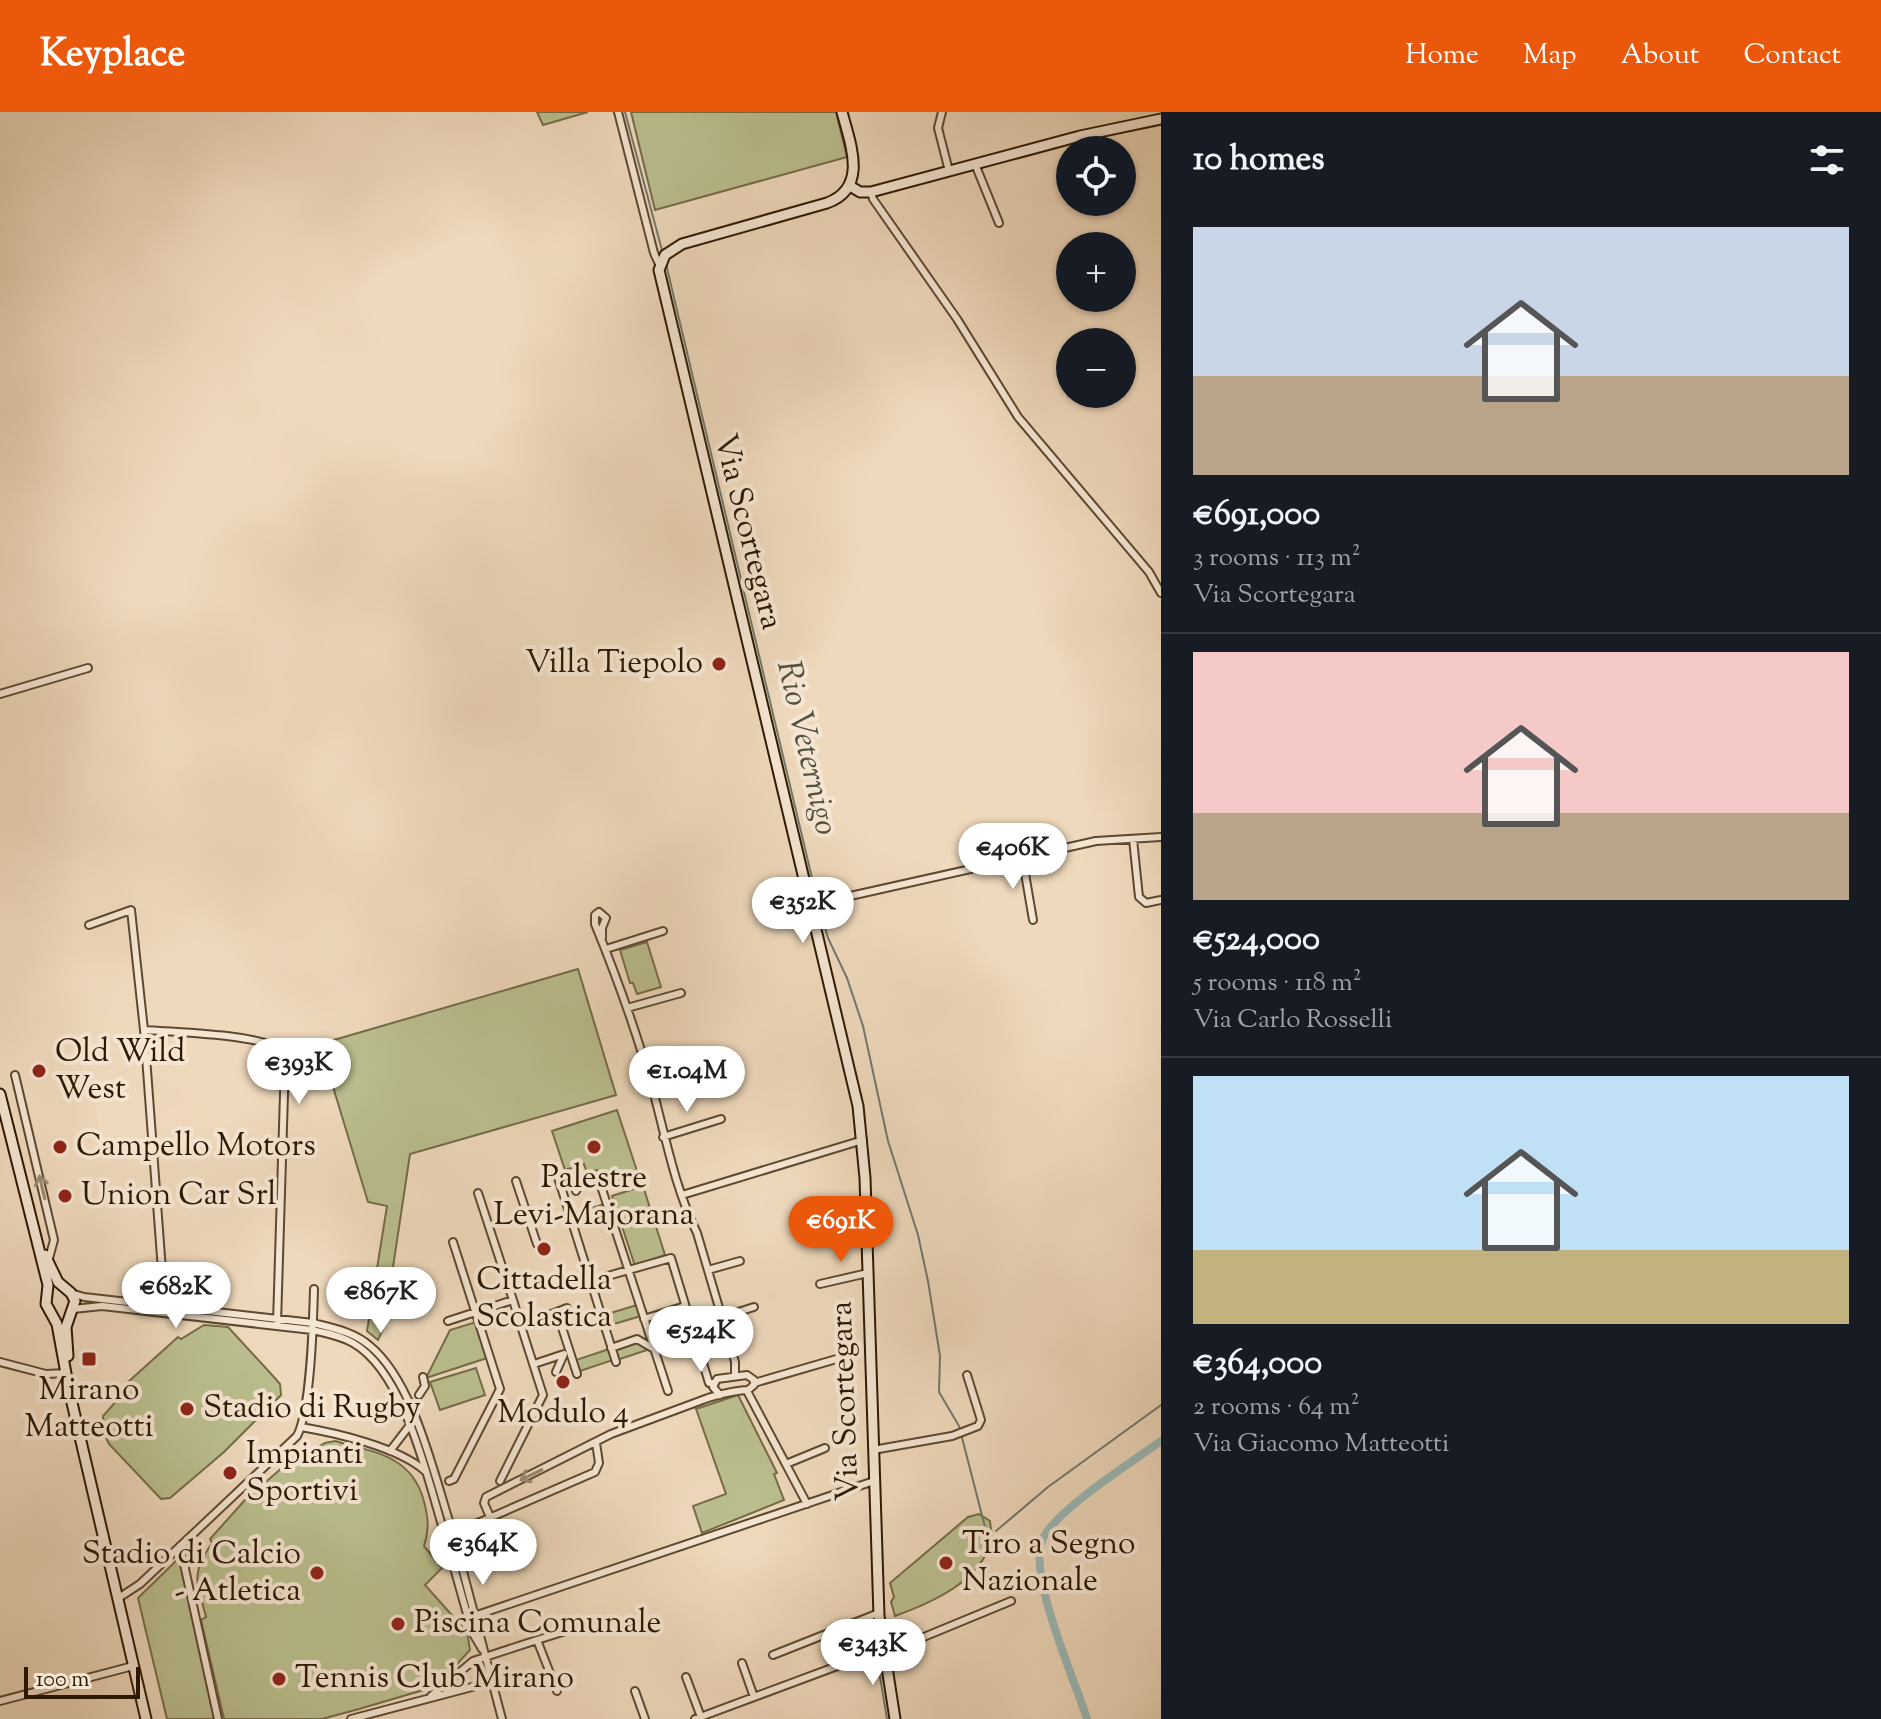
<!DOCTYPE html>
<html lang="en">
<head>
<meta charset="utf-8">
<style>
	body { margin:0; font-family:"Sorts Mill Goudy",serif; background:#20242c; color:#f1f3f6; height:100vh; display:flex; flex-direction:column; font-size:30px; white-space:nowrap }
	* { box-sizing:border-box; margin:0 }
	p { font-size:26px; color:#9ea1a6 }
	.icon { flex:none; width:44px; height:44px; fill:none; stroke:currentColor; stroke-width:2; stroke-linecap:round; stroke-linejoin:round }
	.map { position:relative; flex:1; overflow:hidden }
	.sheet { display:flex; flex-direction:column; background:#171b24; width:720px }
	.sheet>* { flex:none }
	.buttons { position:absolute; left:1056px; top:24px; display:grid; gap:16px }
	.buttons a { display:grid; place-items:center; width:80px; height:80px; border-radius:50%; background:#171b24; box-shadow:0 2px 6px #0004; font-size:40px }
	.scale { position:absolute; left:24px; bottom:20px; width:116px; box-sizing:border-box; padding-left:8px; border:4px solid #2c1900; border-top:0; font-size:22px; line-height:28px; white-space:nowrap; color:#2c1900; -webkit-text-stroke:6px #f5e6d3; paint-order:stroke }
	.price { position:absolute; translate:-50% -68px; padding:0 18px; border-radius:28px; background:#fff; color:#222; font-size:26px; line-height:52px; filter:drop-shadow(0 2px 4px #0008) }
	.price::after { content:''; position:absolute; left:50%; top:48px; width:24px; height:18px; margin-left:-12px; background:inherit; clip-path:polygon(0 0,100% 0,50% 100%) }
	.price.on { background:#ea580c; color:#fff }
	ul { padding:0; list-style:none }
	li { display:grid; align-content:center; gap:16px; height:424px; padding:0 32px }
	li+li { border-top:2px solid #363941 }
	li span { display:grid; place-items:center; height:248px; border-radius:0px; color:#555 }
	li>.icon { margin-inline-start:auto }
	span .icon { width:144px; height:144px; fill:#fffc; stroke-width:1 }
	li b { font-size:34px }
	h2 { display:flex; justify-content:space-between; align-items:center; height:96px; padding:0 32px; font-size:34px }
	header { display:flex; align-items:center; gap:48px; box-sizing:border-box; height:112px; padding:0 40px; background:#ea580c; color:#fff }
	header strong { font-size:38px }
	nav { display:flex; gap:44px; margin-inline-start:auto; font-size:28px }
	main { display:flex; flex:1; min-height:0 }
	.map>svg:first-child { display:block }
	.green { fill:#bbbf8f; stroke:#746c48; stroke-width:2 }
	.lines { fill:none; stroke-linecap:round; stroke-linejoin:round }
	.stream { stroke:#6f796e; stroke-width:2 }
	.canal { stroke:#9cb9b7; stroke-width:8 }
	.street-casing { stroke:#5d492f; stroke-width:10 }
	.secondary-casing { stroke:#2c1900; stroke-width:13 }
	.street { stroke:#f5e6d3; stroke-width:6 }
	.secondary { stroke:#f5e6d3; stroke-width:9 }
	.oneway { stroke:#9b8a74 }
	.poi-dot { fill:#8f2418; stroke:#f5e6d3; stroke-width:3 }
	.labels { text-anchor:middle; dominant-baseline:central; stroke-width:8; stroke-linejoin:round; paint-order:stroke }
	.street-label { font-size:32px; fill:#2c1900; stroke:#f5e6d3 }
	.poi-label { font-size:32px; fill:#2c1900; stroke:#f5e6d3; text-anchor:start }
	.water-label { font-size:34px; font-style:italic; fill:#535140; stroke:#f5e6d3 }
</style>
</head>
<body>
<header>
<strong>Keyplace</strong>
<nav><a>Home</a><a>Map</a><a>About</a><a>Contact</a></nav>
</header>
<main>
<div class="map">
<svg width="1161" height="1607" viewBox="0 0 1161 1607">
	<rect width="100%" height="100%" fill="#efd9bc"/>
	<filter id="stains"><feTurbulence type="fractalNoise" baseFrequency=".0025" numOctaves="4"/><feColorMatrix values="0 0 0 0 .2 0 0 0 0 .09 0 0 0 0 .02 0 0 0 .5 -.17"/></filter>
	<radialGradient id="worn" r=".72"><stop offset=".6" stop-color="#630" stop-opacity="0"/><stop offset="1" stop-color="#630" stop-opacity=".3"/></radialGradient>
	<path class="green" d="M537,0H588L543,13Z
		M631,0H836L847,45L655,98Z
		M647,830L661,875L637,882L633,871H630L620,838Z
		M578,857L616,983L410,1042L384,1215L378,1228L367,1219L387,1094L368,1090L320,932Z
		M617,998L639,1065L603,1077L597,1058L587,1061L584,1052L565,1058L552,1019Z
		M643,1074L665,1143L635,1154L612,1084Z
		M604,1092L608,1103L575,1114L571,1103Z
		M637,1193L641,1204L607,1214L604,1203Z
		M476,1210L487,1246L426,1266L450,1218Z
		M204,1213L228,1215L273,1264L280,1272L281,1283L224,1340L170,1386L161,1387L109,1332L104,1321L103,1304L120,1285L117,1280L178,1225L181,1227Z
		M636,1229L650,1237L617,1248L613,1237Z
		M609,1237L613,1248L580,1259L576,1248Z
		M476,1256L485,1283L440,1298L430,1270Z
		M738,1283L777,1361L774,1362L784,1388L702,1421L693,1394L726,1382L696,1297Z
		M335,1329C373,1340 410,1343 423,1386C428,1403 430,1417 424,1434L442,1456L425,1473L467,1520L470,1538L437,1574L359,1597L322,1607H224L201,1508L206,1505C197,1470 190,1463 212,1431L210,1427L244,1389L299,1341H307L325,1331Z
		M979,1402L990,1409C990,1414 993,1422 991,1428C982,1469 931,1491 895,1504L891,1490L894,1485L890,1471L968,1405Z
		M180,1445L218,1607H167L138,1486Z"/>
	<g class="lines">
		<path class="stream" d="M625,0L663,142
			M666,152L817,787
			M819,794L828,826L847,866L863,914L888,1029L918,1123L928,1169L940,1244L939,1280L959,1314L985,1415
			M996,1419L1048,1375L1161,1293
			M879,1559L887,1607"/>
		<path class="canal" d="M1087,1607C1075,1568 1026,1460 1043,1426C1059,1396 1132,1350 1161,1329"/>
		<g class="street-casing">
			<path id="street" d="M618,0L654,141L659,152
				M942,0L938,16L949,59
				M975,52L999,111
				M871,80L873,87L957,207L1018,305L1149,460L1161,481
				M0,582L88,556
				M1133,727L1139,785L1146,791L1161,788
				M1022,744L1033,808
				M810,793L1096,729L1161,725
				M89,813L131,798L144,918L165,1198
				M602,826V816L606,806L599,800L595,803V812C618,868 639,927 655,986C667,1032 676,1078 697,1121L735,1250V1264
				M606,837L663,819
				M627,896L681,881
				M144,918C174,920 262,922 283,939L285,949L277,1211
				M645,958L702,940
				M15,963L54,1128L48,1150
				M663,1025L721,1007
				M556,1059L616,1250
				M598,1065L668,1279
				M516,1069L537,1132
				M576,1079L582,1069
				M478,1081L513,1188
				M682,1083L863,1028
				M708,1158L740,1149
				M590,1169L671,1146L709,1271H713
				M820,1172L868,1161
				M71,1181L84,1185L313,1211C333,1216 354,1220 370,1234C414,1270 434,1363 451,1415
				M73,1197L102,1194L312,1218C326,1221 341,1224 353,1231C404,1260 427,1364 443,1417L441,1425L447,1431L472,1520L482,1537
				M557,1200L577,1262
				M722,1205L754,1195
				M644,1207L685,1194
				M448,1209L513,1188L521,1214L567,1196
				M611,1236L637,1227L654,1237
				M0,1250L46,1262L67,1261
				M534,1252L564,1242L556,1260
				M754,1271L857,1241
				M747,1279L807,1392
				M419,1283L425,1274L423,1265
				M301,1315C336,1321 398,1335 425,1359
				M873,1338L952,1324L978,1314L981,1308L967,1263
				M390,1339L410,1313
				M786,1352L825,1336
				M449,1369L454,1367L500,1277L453,1130
				M500,1369L543,1283L521,1214
				M490,1405L484,1391L486,1385L611,1322L708,1286C722,1282 734,1278 748,1278L754,1273V1268L747,1263L717,1267L713,1275L720,1283
				M450,1415L457,1420L455,1429L502,1607
				M457,1420L595,1360L599,1351L596,1331
				M180,1434L218,1607
				M117,1487L140,1472L297,1324C311,1297 313,1211 314,1177
				M468,1506L874,1369
				M885,1541L1011,1489
				M773,1543L879,1501
				M742,1551L754,1585
				M686,1565L701,1605
				M557,1579L537,1528L575,1516
				M635,1579L645,1607
				M431,1584L473,1549L537,1528
				M0,1589L133,1554
				M351,1607L491,1570
				M695,1607L883,1537"/>
		</g>
		<g class="secondary-casing">
			<path id="secondary" d="M842,0C850,31 869,76 827,91L682,132L665,143L659,158L858,994L865,1066L879,1504L895,1607
				M850,74L860,80H871L1080,24L1161,7
				M0,982L48,1173L46,1192L57,1212L69,1278L146,1607
				M45,1143L58,1170L71,1181L75,1189L66,1215L68,1244"/>
		</g>
		<use href="#street" class="street"/>
		<use href="#secondary" class="secondary"/>
	</g>
	<defs><path id="oneway-shaft" d="M-6 0H5M1.5-3L5.5 0L1.5 3" fill="none" stroke-width="1.6" stroke-linecap="round" stroke-linejoin="round" transform="scale(2)"/></defs>
	<g class="oneway">
		<use href="#oneway-shaft" transform="translate(42 1075) rotate(-103)"/>
		<use href="#oneway-shaft" transform="translate(531 1363) rotate(154)"/>
	</g>
	<g class="poi-dot">
		<circle cx="719" cy="552" r="8"/>
		<circle cx="39" cy="959" r="8"/>
		<circle cx="60" cy="1035" r="8"/>
		<circle cx="594" cy="1035" r="8"/>
		<circle cx="65" cy="1084" r="8"/>
		<circle cx="544" cy="1137" r="8"/>
		<rect x="81" y="1239" width="16" height="16" rx="4"/>
		<circle cx="563" cy="1270" r="8"/>
		<circle cx="187" cy="1297" r="8"/>
		<circle cx="230" cy="1361" r="8"/>
		<circle cx="946" cy="1451" r="8"/>
		<circle cx="317" cy="1461" r="8"/>
		<circle cx="398" cy="1512" r="8"/>
		<circle cx="279" cy="1567" r="8"/>
	</g>
	<g class="labels">
		<g class="street-label">
			<text transform="translate(747 420) rotate(76)">Via Scortegara</text>
			<text transform="translate(846 1289) rotate(-92)">Via Scortegara</text>
		</g>
		<g class="poi-label">
			<text x="703" y="552" text-anchor="end">Villa Tiepolo</text>
			<text x="55" y="941">Old Wild<tspan x="55" dy="37">West</tspan></text>
			<text x="76" y="1035">Campello Motors</text>
			<text x="594" y="1067" text-anchor="middle">Palestre<tspan x="594" dy="37">Levi-Majorana</tspan></text>
			<text x="81" y="1084">Union Car Srl</text>
			<text x="544" y="1169" text-anchor="middle">Cittadella<tspan x="544" dy="37">Scolastica</tspan></text>
			<text x="89" y="1279" text-anchor="middle">Mirano<tspan x="89" dy="37">Matteotti</tspan></text>
			<text x="203" y="1297">Stadio di Rugby</text>
			<text x="563" y="1302" text-anchor="middle">Modulo 4</text>
			<text x="246" y="1343">Impianti<tspan x="246" dy="37">Sportivi</tspan></text>
			<text x="962" y="1433">Tiro a Segno<tspan x="962" dy="37">Nazionale</tspan></text>
			<text x="301" y="1443" text-anchor="end">Stadio di Calcio<tspan x="301" dy="37">- Atletica</tspan></text>
			<text x="414" y="1512">Piscina Comunale</text>
			<text x="295" y="1567">Tennis Club Mirano</text>
		</g>
		<g class="water-label">
			<text transform="translate(806 636) rotate(77)">Rio Veternigo</text>
		</g>
	</g>
	<rect width="100%" height="100%" filter="url(#stains)"/>
	<rect width="100%" height="100%" fill="url(#worn)"/>
</svg>
<div class="buttons">
<a><svg class="icon" aria-label="locate" viewBox="0 0 24 24"><circle cx="12" cy="12" r="6"/><path d="M12 2v4M12 18v4M2 12h4M18 12h4"/></svg></a>
<a>+</a>
<a>−</a>
</div>
<div class="scale">100 m</div>
<b class="price" style="left:1013px;top:779px">€406K</b>
<b class="price" style="left:803px;top:833px">€352K</b>
<b class="price" style="left:299px;top:994px">€393K</b>
<b class="price" style="left:687px;top:1002px">€1.04M</b>
<b class="price on" style="left:841px;top:1152px">€691K</b>
<b class="price" style="left:176px;top:1218px">€682K</b>
<b class="price" style="left:381px;top:1223px">€867K</b>
<b class="price" style="left:701px;top:1262px">€524K</b>
<b class="price" style="left:483px;top:1475px">€364K</b>
<b class="price" style="left:873px;top:1575px">€343K</b>
</div>
<section class="sheet">
<h2>10 homes<svg class="icon" aria-label="filters" viewBox="0 0 24 24"><path d="M4 7h16M4 17h16"/><circle cx="9" cy="7" r="2"/><circle cx="15" cy="17" r="2"/></svg></h2>
<ul>
<li><span style="background:linear-gradient(#c9d6e8 60%,#b9a48a 0)"><svg class="icon" aria-label="home" viewBox="0 0 24 24"><path d="M3 11l9-7 9 7M6 9v11h12V9"/></svg></span><div><b>€691,000</b><p>3 rooms · 113 m²</p><p>Via Scortegara</p></div></li>
<li><span style="background:linear-gradient(#f6c9c9 65%,#b9a48a 0)"><svg class="icon" aria-label="home" viewBox="0 0 24 24"><path d="M3 11l9-7 9 7M6 9v11h12V9"/></svg></span><div><b>€524,000</b><p>5 rooms · 118 m²</p><p>Via Carlo Rosselli</p></div></li>
<li><span style="background:linear-gradient(#bfe0f5 70%,#c2b280 0)"><svg class="icon" aria-label="home" viewBox="0 0 24 24"><path d="M3 11l9-7 9 7M6 9v11h12V9"/></svg></span><div><b>€364,000</b><p>2 rooms · 64 m²</p><p>Via Giacomo Matteotti</p></div></li>
</ul>
</section>
</main>
</body>
</html>
